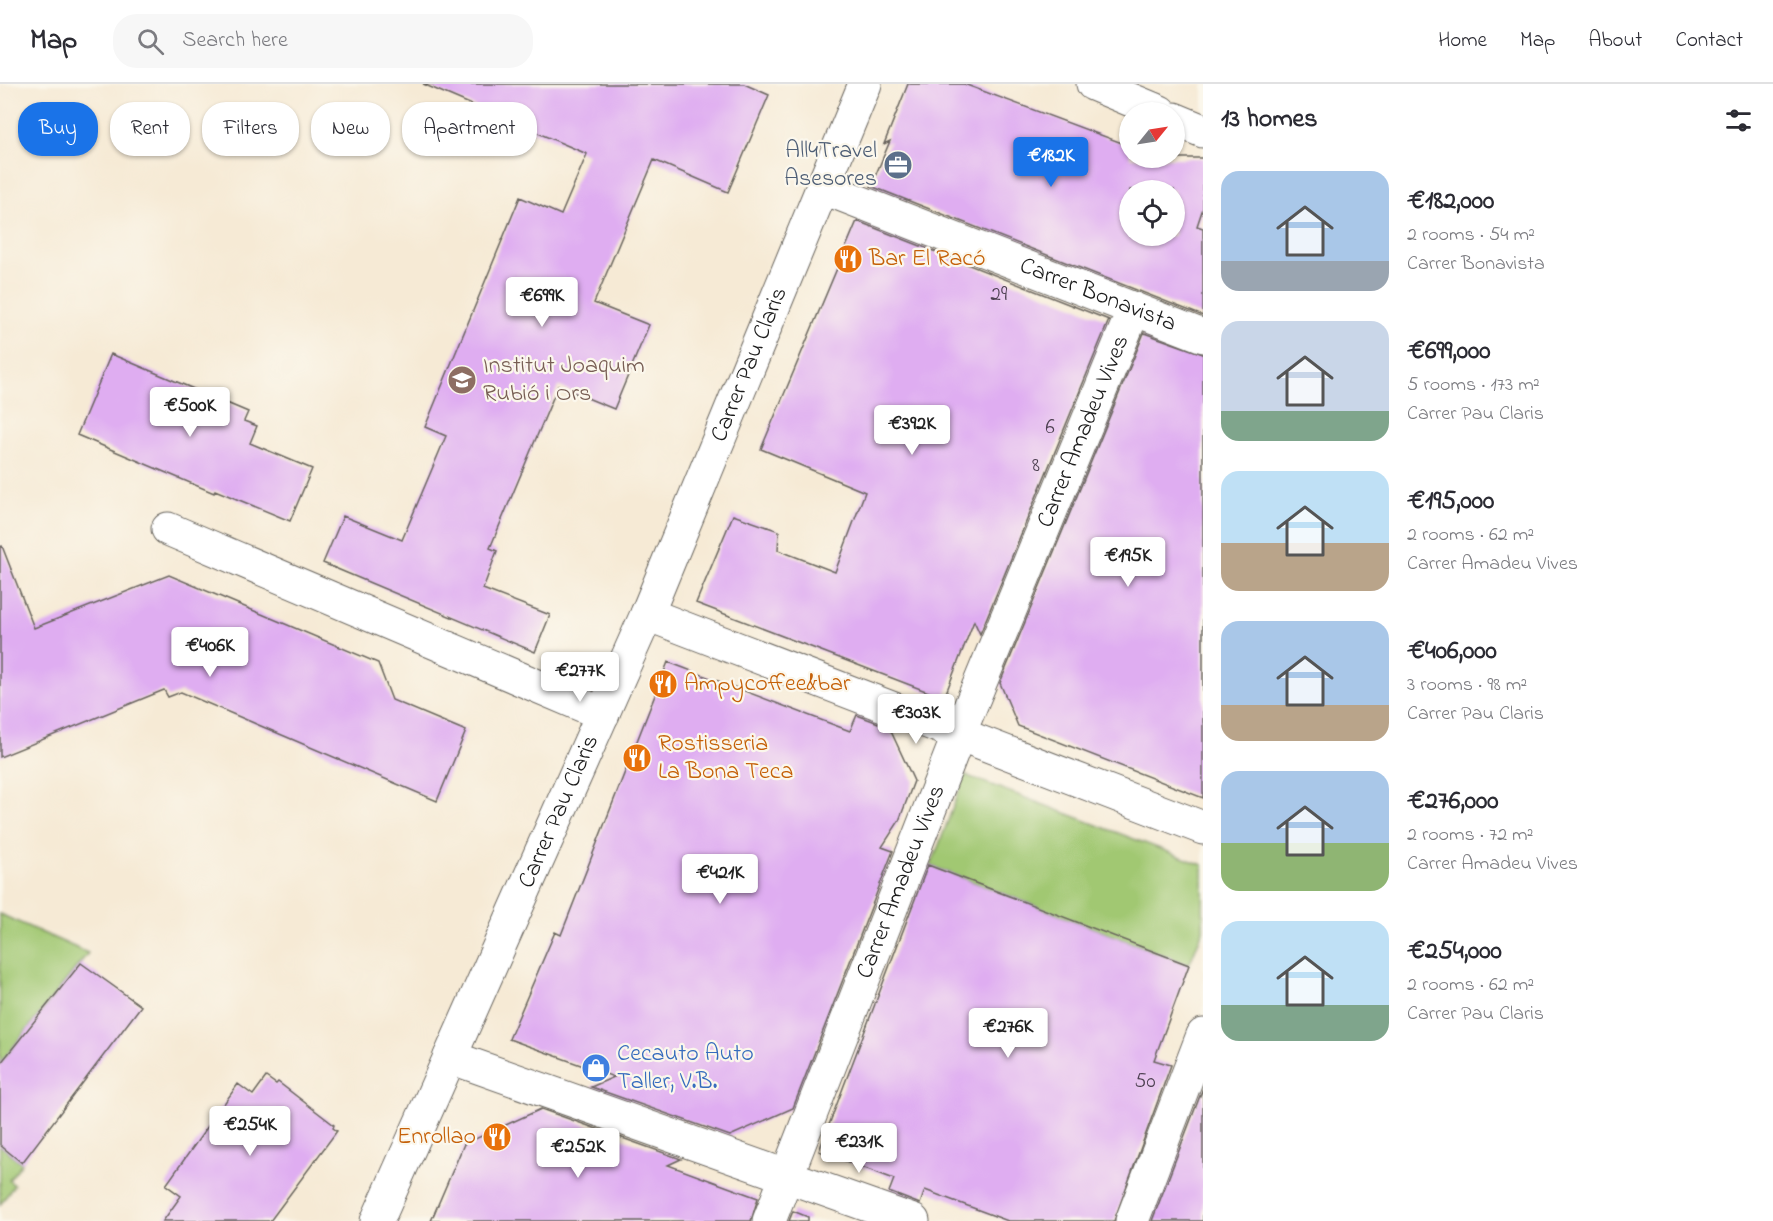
<!DOCTYPE html>
<html lang="en">
<head>
<meta charset="utf-8">
<style>
	body { margin:0; font-family:"Indie Flower",sans-serif; background:#f7f7f7; color:#2b2b33; height:100vh; display:flex; flex-direction:column; font-size:22px; white-space:nowrap }
	* { box-sizing:border-box; margin:0 }
	p { font-size:20px; color:#7c7c81 }
	.icon { flex:none; width:33px; height:33px; fill:none; stroke:currentColor; stroke-width:2; stroke-linecap:round; stroke-linejoin:round }
	.map { position:relative; flex:1; overflow:hidden }
	.panel { display:flex; flex-direction:column; background:#fff; width:570px }
	.panel>* { flex:none }
	.banner { position:absolute; left:18px; top:18px; width:570px; height:54px; display:flex; gap:12px }
	.needle { width:39px; rotate:60deg }
	.buttons { position:absolute; left:1119px; top:18px; display:grid; gap:12px }
	.buttons a { display:grid; place-items:center; width:66px; height:66px; border-radius:50%; background:#fff; box-shadow:0 2px 4px #0004; font-size:30px }
	.price { position:absolute; translate:-50% -51px; padding:0 14px; border-radius:6px; background:#fff; color:#222; font-size:20px; line-height:39px; filter:drop-shadow(0 2px 3px #0008) }
	.price::after { content:''; position:absolute; left:50%; top:36px; width:18px; height:14px; margin-left:-9px; background:inherit; clip-path:polygon(0 0,100% 0,50% 100%) }
	.price.active { background:#1a73e8; color:#fff }
	ul { padding:0; list-style:none }
	li { display:flex; align-items:center; gap:18px; height:150px; padding:0 18px }
	li span { display:grid; place-items:center; flex:none; width:168px; height:120px; border-radius:18px; color:#555 }
	li>.icon { margin-inline-start:auto }
	span .icon { width:72px; height:72px; fill:#fffc; stroke-width:1 }
	li b { font-size:26px }
	h2 { display:flex; justify-content:space-between; align-items:center; height:72px; padding:0 18px; font-size:26px }
	.tag { padding:0 21px; border-radius:24px; background:#fff; box-shadow:0 2px 4px #0004; font-size:21px; line-height:54px }
	.tag.active { background:#1a73e8; color:#fff }
	header { display:flex; align-items:center; gap:36px; box-sizing:border-box; height:84px; padding:0 30px; background:#fff; border-bottom:2px solid #e1e1e2 }
	header strong { font-size:28px }
	nav { display:flex; gap:33px; margin-inline-start:auto; font-size:21px }
	.search { width:420px; height:54px; background:#f7f7f7; display:flex; align-items:center; gap:15px; box-sizing:border-box; padding:0 21px; border-radius:24px; color:#7c7c81; font-size:22px }
	main { display:flex; flex:1; min-height:0 }
	.map>svg:first-child { display:block }
	.green { fill:#a1c872; stroke:#5e7247; stroke-width:1.5 }
	.building { fill:#dfadf1; fill-rule:evenodd }
	.lines { fill:none; stroke-linecap:round; stroke-linejoin:round }
	.minor-casing { stroke:#68645d; stroke-width:35 }
	.minor { stroke:#fff; stroke-width:33 }
	.labels { text-anchor:middle; dominant-baseline:central; stroke-width:4.5; stroke-linejoin:round; paint-order:stroke }
	.number-label { font-size:21px; fill:#4d4051 }
	.service-label { font-size:24px; fill:#4e5e75; stroke:#fbf7ec; text-anchor:end }
	.food-label { font-size:24px; fill:#c56008; stroke:#fbf7ec; text-anchor:start }
	.street-label { font-size:24px; fill:#1c1c1c; stroke:#fbf7ec }
	.education-label { font-size:24px; fill:#785e54; stroke:#fbf7ec; text-anchor:start }
	.shop-label { font-size:24px; fill:#366cbe; stroke:#fbf7ec; text-anchor:start }
</style>
</head>
<body>
<header>
<strong>Map</strong>
<div class="search"><svg class="icon" aria-label="search" viewBox="0 0 24 24"><circle cx="10" cy="10" r="6"/><path d="M15 15l6 6"/></svg>Search here</div>
<nav><a>Home</a><a>Map</a><a>About</a><a>Contact</a></nav>
</header>
<main>
<div class="map">
<svg width="1203" height="1137" viewBox="0 0 1203 1137">
	<rect width="100%" height="100%" fill="#fbf7ec"/>
	<filter id="ink" filterUnits="userSpaceOnUse"><feTurbulence type="fractalNoise" baseFrequency=".0167" numOctaves="2"/><feDisplacementMap in="SourceGraphic" scale="12" xChannelSelector="R" yChannelSelector="G"/><feConvolveMatrix kernelMatrix="1 2 1 2 8 2 1 2 1" color-interpolation-filters="sRGB"/></filter>
	<filter id="wash" filterUnits="userSpaceOnUse"><feTurbulence type="fractalNoise" baseFrequency=".008" numOctaves="4" result="noise"/><feDisplacementMap in="SourceGraphic" scale="24" xChannelSelector="R" yChannelSelector="G"/><feGaussianBlur stdDeviation="1.35" result="paint"/><feColorMatrix in="noise" values="0 0 0 0 0 0 0 0 0 0 0 0 0 0 0 0 0 1.4 0 .05"/><feComposite in="paint" operator="in"/></filter>
	<g filter="url(#wash)">
		<rect width="100%" height="100%" fill="#f6ead5"/>
		<path class="green" d="M965,691L1203,781V846L1189,881L931,782Z
			M0,830L88,869L0,980Z
			M0,1061L22,1079L9,1096L14,1101L0,1121Z"/>
		<g id="blocks">
			<path class="building" d="M423,0H744L769,11L728,108L654,76L594,219L649,241L614,325L558,302L490,464L497,467L483,505L550,531L535,568L323,479L343,432L402,456L446,352L425,343L520,113L561,131L587,70Z
				M908,0H964L1130,62V74H1203V124L1197,142L1203,144V232L871,102L890,57L884,60ZM1130,106H1174V152H1130Z
				M857,137L1109,236L980,550L974,537L944,614L696,519L733,431L779,447L778,466L835,488L865,408L761,365Z
				M1144,249L1203,270V714L1018,642L1000,599Z
				M111,270L248,328L244,337L257,342L250,359L312,385L290,437L215,406L214,409L77,351Z
				M2,462L34,544L169,491L378,579L392,616L466,647L437,717L181,608L168,613L164,606L0,673V463Z
				M668,578L850,647L857,631L889,643L914,697L899,737L882,763L893,767L793,1024L730,1052L591,1003L614,993L509,955L555,848L561,851Z
				M928,781L1189,881L1154,976L1171,981L1114,1137H1008L925,1106L920,1120L889,1108L894,1095L819,1067Z
				M81,879L141,922L22,1079L0,1061V980Z
				M266,993L276,1000L278,998L334,1041L333,1044L337,1047L270,1137H163L181,1112L166,1101L238,1000L253,1011Z
				M1203,1004V1137H1152Z
				M541,1025L681,1075L668,1081L758,1114L751,1137H431L464,1060Z
				M793,1127L808,1133V1137H789Z"/>
		</g>
	</g>
	<g filter="url(#ink)">
		<use href="#blocks" fill-opacity="0" stroke="#68645d" stroke-width="1.5"/>
		<g class="lines">
			<g class="minor-casing">
				<g id="minor">
					<path d="M1093,0L1160,28"/>
					<path d="M1174,35L1203,47"/>
					<path id="s1" d="M824,104L1203,252"/>
					<path d="M168,445L603,630"/>
					<path d="M647,530L1203,744"/>
					<path d="M450,973L913,1137"/>
					<path id="s2" d="M377,1137L647,530L865,0"/>
					<path id="s3" d="M769,1137L959,650L1134,225"/>
					<path d="M1132,1137L1203,951"/>
				</g>
			</g>
			<use href="#minor" class="minor"/>
		</g>
	</g>
	<defs>
		<g id="office-disc" transform="scale(1.5)"><circle r="9.5" fill="#5c6f8a" stroke="#fbf7ec"/><path d="M-6-3h4V-5.5h4V-3h4V5H-6ZM-1-4.5V-3h2v-1.5ZM-6 0V1H6V0Z" fill="#fff"/></g>
		<g id="restaurant-disc" transform="scale(1.5)"><circle r="9.5" fill="#e8710a" stroke="#fbf7ec"/><path d="M-5-6h1v4h1v-4h1v4h1v-4h1v5L-1.5 .5V6h-2V.5L-5-1ZM5-6V6H3V1.5H1.5Q1.5-4 5-6Z" fill="#fff"/></g>
		<g id="school-disc" transform="scale(1.5)"><circle r="9.5" fill="#8d6e63" stroke="#fbf7ec"/><path d="M0-5L7-2L0 1L-7-2ZM-4 1L0 2.5L4 1V4Q0 6-4 4Z" fill="#fff"/></g>
		<g id="shop-disc" transform="scale(1.5)"><circle r="9.5" fill="#3f7fe0" stroke="#fbf7ec"/><path d="M-5-2.5h2.3a2.7 3.5 0 0 1 5.4 0H5L5.5 6h-11ZM-1.5-2.5h3a1.5 2.3 0 0 0-3 0Z" fill="#fff"/></g>
	</defs>
	<g fill-rule="evenodd">
		<use href="#office-disc" x="898" y="81"/>
		<use href="#restaurant-disc" x="848" y="175"/>
		<use href="#school-disc" x="462" y="296"/>
		<use href="#restaurant-disc" x="663" y="600"/>
		<use href="#restaurant-disc" x="637" y="674"/>
		<use href="#shop-disc" x="596" y="984"/>
		<use href="#restaurant-disc" x="497" y="1053"/>
	</g>
	<g class="labels">
		<g class="number-label">
			<text x="999" y="211">29</text>
			<text x="1050" y="344">6</text>
			<text x="1036" y="382">8</text>
			<text x="1145" y="998">50</text>
		</g>
		<g class="service-label">
			<text x="877" y="67">All4Travel<tspan x="877" dy="28">Asesores</tspan></text>
		</g>
		<g class="food-label">
			<text x="869" y="175">Bar El Racó</text>
			<text x="684" y="600">Ampycoffee&amp;bar</text>
			<text x="658" y="660">Rostisseria<tspan x="658" dy="28">La Bona Teca</tspan></text>
			<text x="476" y="1053" text-anchor="end">Enrollao</text>
		</g>
		<g class="street-label">
			<text stroke="none"><textPath href="#s1" startOffset="294">Carrer Bonavista</textPath></text>
			<text stroke="none"><textPath href="#s2" startOffset="934">Carrer Pau Claris</textPath></text>
			<text stroke="none"><textPath href="#s3" startOffset="850">Carrer Amadeu Vives</textPath></text>
			<text stroke="none"><textPath href="#s2" startOffset="448">Carrer Pau Claris</textPath></text>
			<text stroke="none"><textPath href="#s3" startOffset="364">Carrer Amadeu Vives</textPath></text>
		</g>
		<g class="education-label">
			<text x="483" y="282">Institut Joaquim<tspan x="483" dy="28">Rubió i Ors</tspan></text>
		</g>
		<g class="shop-label">
			<text x="617" y="970">Cecauto Auto<tspan x="617" dy="28">Taller, V.B.</tspan></text>
		</g>
	</g>
</svg>
<div class="buttons">
<a><svg class="needle" viewBox="-14 -14 28 28"><path d="M0-13l5 13h-10z" fill="#e53935"/><path d="M0 13l5-13h-10z" fill="#7c7c81"/></svg></a>
<a><svg class="icon" aria-label="locate" viewBox="0 0 24 24"><circle cx="12" cy="12" r="6"/><path d="M12 2v4M12 18v4M2 12h4M18 12h4"/></svg></a>
</div>
<b class="price active" style="left:1051px;top:104px">€182K</b>
<b class="price" style="left:542px;top:244px">€699K</b>
<b class="price" style="left:190px;top:354px">€500K</b>
<b class="price" style="left:912px;top:372px">€392K</b>
<b class="price" style="left:1128px;top:504px">€195K</b>
<b class="price" style="left:210px;top:594px">€406K</b>
<b class="price" style="left:580px;top:619px">€277K</b>
<b class="price" style="left:916px;top:661px">€303K</b>
<b class="price" style="left:720px;top:821px">€421K</b>
<b class="price" style="left:1008px;top:975px">€276K</b>
<b class="price" style="left:250px;top:1073px">€254K</b>
<b class="price" style="left:859px;top:1090px">€231K</b>
<b class="price" style="left:578px;top:1095px">€252K</b>
<div class="banner">
<a class="tag active">Buy</a>
<a class="tag">Rent</a>
<a class="tag">Filters</a>
<a class="tag">New</a>
<a class="tag">Apartment</a>
</div>
</div>
<section class="panel">
<h2>13 homes<svg class="icon" aria-label="filters" viewBox="0 0 24 24"><path d="M4 7h16M4 17h16"/><circle cx="9" cy="7" r="2"/><circle cx="15" cy="17" r="2"/></svg></h2>
<ul>
<li><span style="background:linear-gradient(#a9c7e8 75%,#9aa5b1 0)"><svg class="icon" aria-label="home" viewBox="0 0 24 24"><path d="M3 11l9-7 9 7M6 9v11h12V9"/></svg></span><div><b>€182,000</b><p>2 rooms · 54 m²</p><p>Carrer Bonavista</p></div></li>
<li><span style="background:linear-gradient(#c9d6e8 75%,#7fa58c 0)"><svg class="icon" aria-label="home" viewBox="0 0 24 24"><path d="M3 11l9-7 9 7M6 9v11h12V9"/></svg></span><div><b>€699,000</b><p>5 rooms · 173 m²</p><p>Carrer Pau Claris</p></div></li>
<li><span style="background:linear-gradient(#bfe0f5 60%,#b9a48a 0)"><svg class="icon" aria-label="home" viewBox="0 0 24 24"><path d="M3 11l9-7 9 7M6 9v11h12V9"/></svg></span><div><b>€195,000</b><p>2 rooms · 62 m²</p><p>Carrer Amadeu Vives</p></div></li>
<li><span style="background:linear-gradient(#a9c7e8 70%,#b9a48a 0)"><svg class="icon" aria-label="home" viewBox="0 0 24 24"><path d="M3 11l9-7 9 7M6 9v11h12V9"/></svg></span><div><b>€406,000</b><p>3 rooms · 98 m²</p><p>Carrer Pau Claris</p></div></li>
<li><span style="background:linear-gradient(#a9c7e8 60%,#8fb573 0)"><svg class="icon" aria-label="home" viewBox="0 0 24 24"><path d="M3 11l9-7 9 7M6 9v11h12V9"/></svg></span><div><b>€276,000</b><p>2 rooms · 72 m²</p><p>Carrer Amadeu Vives</p></div></li>
<li><span style="background:linear-gradient(#bfe0f5 70%,#7fa58c 0)"><svg class="icon" aria-label="home" viewBox="0 0 24 24"><path d="M3 11l9-7 9 7M6 9v11h12V9"/></svg></span><div><b>€254,000</b><p>2 rooms · 62 m²</p><p>Carrer Pau Claris</p></div></li>
</ul>
</section>
</main>
</body>
</html>
